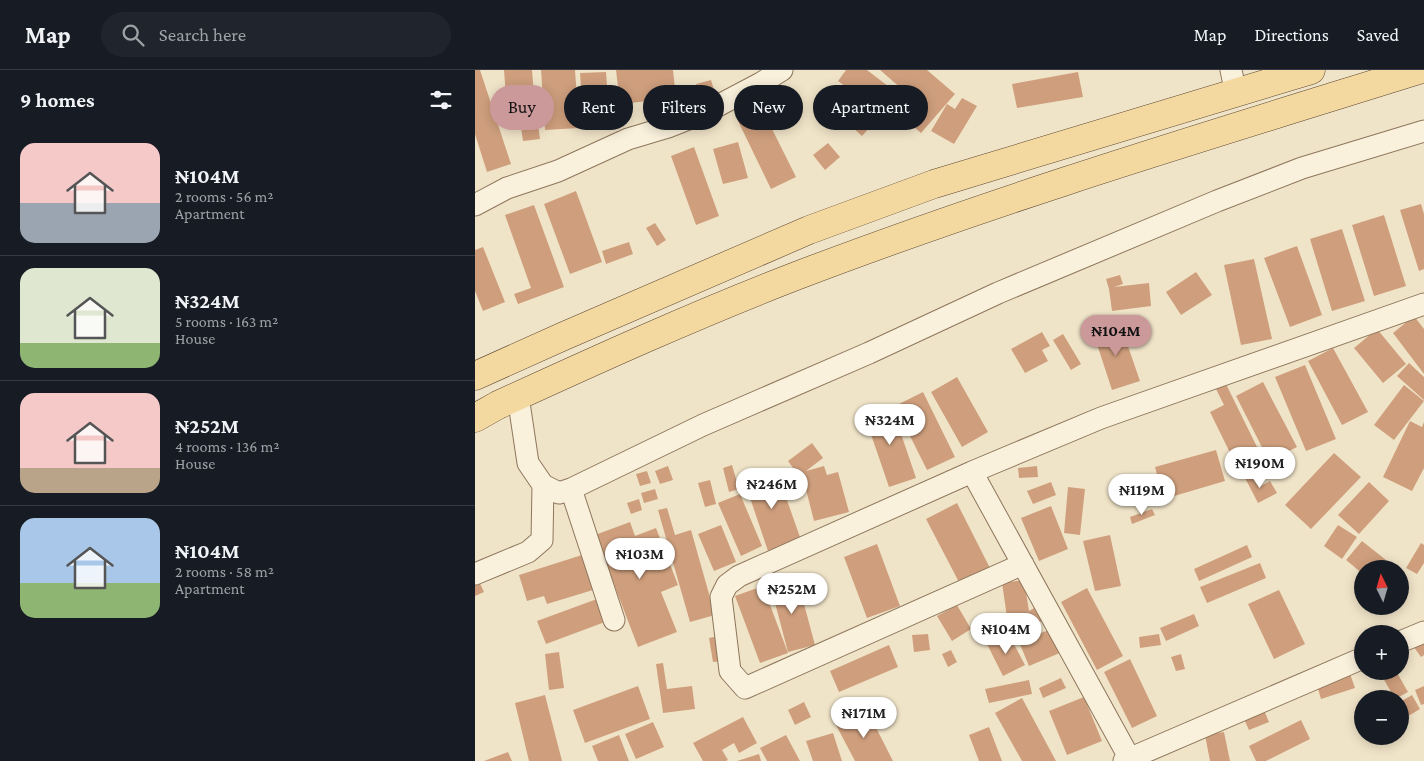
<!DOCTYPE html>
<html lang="en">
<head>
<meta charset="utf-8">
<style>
	body { margin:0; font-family:"Crimson Pro",serif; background:#20242c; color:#f1f3f6; height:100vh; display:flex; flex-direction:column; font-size:19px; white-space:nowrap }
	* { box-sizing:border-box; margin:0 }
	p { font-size:16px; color:#9ea1a6 }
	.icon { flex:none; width:28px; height:28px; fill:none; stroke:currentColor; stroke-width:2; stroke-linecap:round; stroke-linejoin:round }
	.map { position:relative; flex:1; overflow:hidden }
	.drawer { display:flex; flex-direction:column; background:#171b24; width:475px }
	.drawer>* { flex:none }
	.guide { position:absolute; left:15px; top:15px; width:475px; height:45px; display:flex; gap:10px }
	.needle { width:32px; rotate:355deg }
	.fabs { position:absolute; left:879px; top:490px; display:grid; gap:10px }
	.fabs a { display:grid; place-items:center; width:55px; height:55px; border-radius:50%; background:#171b24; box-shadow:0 2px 12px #0003; font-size:25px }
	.price { position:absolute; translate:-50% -42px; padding:0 11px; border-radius:18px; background:#fff; color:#222; font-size:16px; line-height:32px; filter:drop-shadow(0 1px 2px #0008) }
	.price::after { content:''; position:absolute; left:50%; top:30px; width:15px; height:11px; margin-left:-8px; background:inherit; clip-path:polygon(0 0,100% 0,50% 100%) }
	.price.current { background:#cc999b; color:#111 }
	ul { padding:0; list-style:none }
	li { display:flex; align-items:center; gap:15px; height:125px; padding:0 20px }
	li+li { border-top:1px solid #363941 }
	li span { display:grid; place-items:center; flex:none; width:140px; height:100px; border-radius:15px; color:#555 }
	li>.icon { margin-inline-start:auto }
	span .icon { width:60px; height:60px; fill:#fffc; stroke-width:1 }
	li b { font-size:21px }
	h2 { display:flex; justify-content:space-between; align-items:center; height:60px; padding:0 20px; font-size:21px }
	.chip { padding:0 18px; border-radius:22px; background:#171b24; box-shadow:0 2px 12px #0003; font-size:18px; line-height:45px }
	.chip.current { background:#cc999b; color:#111 }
	header { display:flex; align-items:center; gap:30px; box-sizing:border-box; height:70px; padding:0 25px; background:#171b24; border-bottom:1px solid #363941 }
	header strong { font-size:24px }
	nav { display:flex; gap:28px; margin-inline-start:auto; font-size:18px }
	.search { width:350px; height:45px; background:#20242c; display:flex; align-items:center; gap:12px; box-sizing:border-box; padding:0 18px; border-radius:28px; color:#9ea1a6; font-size:19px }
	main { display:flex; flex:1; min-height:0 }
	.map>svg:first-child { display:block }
	.building { fill:#cf9f7d }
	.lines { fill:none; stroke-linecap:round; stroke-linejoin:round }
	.minor-casing { stroke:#8d765c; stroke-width:23 }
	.major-casing { stroke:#5b4430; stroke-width:29 }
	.minor { stroke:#faf1dc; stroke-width:21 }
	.major { stroke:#f3d9a0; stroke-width:28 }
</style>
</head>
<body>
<header>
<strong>Map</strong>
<div class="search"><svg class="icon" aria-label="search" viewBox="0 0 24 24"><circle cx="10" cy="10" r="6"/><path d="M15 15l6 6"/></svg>Search here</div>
<nav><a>Map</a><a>Directions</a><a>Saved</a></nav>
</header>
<main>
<section class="drawer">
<h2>9 homes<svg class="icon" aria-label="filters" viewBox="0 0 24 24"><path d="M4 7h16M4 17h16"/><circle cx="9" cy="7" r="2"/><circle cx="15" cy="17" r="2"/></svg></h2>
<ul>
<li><span style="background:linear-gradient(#f6c9c9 60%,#9aa5b1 0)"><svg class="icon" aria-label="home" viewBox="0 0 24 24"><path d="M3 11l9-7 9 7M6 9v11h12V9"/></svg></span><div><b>₦104M</b><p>2 rooms · 56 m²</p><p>Apartment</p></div></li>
<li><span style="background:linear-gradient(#dfe7d0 75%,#8fb573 0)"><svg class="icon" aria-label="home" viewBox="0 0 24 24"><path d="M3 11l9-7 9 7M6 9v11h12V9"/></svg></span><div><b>₦324M</b><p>5 rooms · 163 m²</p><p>House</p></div></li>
<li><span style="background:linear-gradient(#f6c9c9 75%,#b9a48a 0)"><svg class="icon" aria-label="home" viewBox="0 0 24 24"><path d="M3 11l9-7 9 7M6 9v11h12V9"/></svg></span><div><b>₦252M</b><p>4 rooms · 136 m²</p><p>House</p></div></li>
<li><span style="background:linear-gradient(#a9c7e8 65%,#8fb573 0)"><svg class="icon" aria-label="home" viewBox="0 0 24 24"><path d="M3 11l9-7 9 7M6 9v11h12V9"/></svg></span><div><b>₦104M</b><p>2 rooms · 58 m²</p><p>Apartment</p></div></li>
</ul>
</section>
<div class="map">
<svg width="949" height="691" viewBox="0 0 949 691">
	<rect width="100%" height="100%" fill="#f0e4c8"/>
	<path class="building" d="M0,0H5L36,94L12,102L0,64Z
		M29,0H57L59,25L31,27Z
		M66,0H100L104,58L70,60Z
		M141,0H198L201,28L145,34Z
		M371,0H392L422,23L406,43L363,11Z
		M405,0H452L480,24L446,63L413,35L427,19Z
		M131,2L135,56L109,58L105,3Z
		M603,2L608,27L542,38L537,14Z
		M236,10L239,20L224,25L221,14Z
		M59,26L65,69L48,71L42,29Z
		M487,28L502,36L479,74L456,61L472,34L480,39Z
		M383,32L402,49L387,66L368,49Z
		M287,39L321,107L296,119L263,51Z
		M263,72L273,108L248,114L238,79Z
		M353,73L365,87L350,100L338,85Z
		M219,77L244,146L221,155L196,86Z
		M101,121L127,192L95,204L69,134Z
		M946,134L949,144V199L944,201L925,140Z
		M59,135L89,217L43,234L39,224L56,218L30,145Z
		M909,145L931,216L899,226L877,155Z
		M180,153L191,170L182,176L171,158Z
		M867,159L890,231L857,241L835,169Z
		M154,172L158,184L131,194L127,181Z
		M822,176L847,245L815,257L789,188Z
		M8,177L30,232L8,241L0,221V180Z
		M779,189L797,269L766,275L749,195Z
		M721,202L737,225L706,245L691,222Z
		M645,205L648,214L639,217L674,213L676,236L637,241L634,219L631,209Z
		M939,246L949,259V304L918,263Z
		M645,253L665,311L637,320L618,262Z
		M902,259L931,294L908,313L879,278Z
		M567,262L575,276L567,280L573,291L550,303L536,279Z
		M588,264L606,294L596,300L578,270Z
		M858,278L893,342L867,355L833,291Z
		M934,293L949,307V330L922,306Z
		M830,295L861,369L831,381L800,307Z
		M482,307L513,362L487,377L456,322Z
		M748,308L784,381L760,393L735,342L749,335L738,313Z
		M788,312L822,377L794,391L761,326Z
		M929,315L949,331L919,370L899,355Z
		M448,322L480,387L452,400L420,336Z
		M394,336L397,343L417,337L441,408L414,417L387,338Z
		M935,351L947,357L949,352V398L937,421L908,407Z
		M337,373L348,388L331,401L349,396L352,405L363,402L374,442L339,451L327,404L324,406L313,391Z
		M741,380L750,411L689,429L680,397Z
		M859,383L886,407L836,459L810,435Z
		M257,395L264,419L254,422L248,398Z
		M193,396L198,410L185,414L180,401Z
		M562,396L563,407L544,408L543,398Z
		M301,399L326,470L293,481L269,410Z
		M172,401L176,413L165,416L161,404Z
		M777,403L784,417L795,411L802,423L783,433L769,406Z
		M235,410L241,434L230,437L223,413Z
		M576,412L581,425L558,434L552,421Z
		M894,412L914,431L884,464L863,445Z
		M593,417L610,419L605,465L589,463Z
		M180,419L183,429L169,433L166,423Z
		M265,424L287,476L266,486L243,433Z
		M164,429L167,440L156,444L152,433Z
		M482,433L516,500L486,516L451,449Z
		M576,436L593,479L564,491L546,448Z
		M192,438L200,465L216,460L240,545L215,552L183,440Z
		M677,439L680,445L657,454L655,447Z
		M155,452L160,466L181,458L203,515L186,522L202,562L163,577L120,465Z
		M246,455L261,492L239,501L223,464Z
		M863,455L882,467L867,489L849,476Z
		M635,465L646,516L620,521L608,471Z
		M887,471L911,490L904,499H888V504L871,490Z
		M946,473L949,475V493L942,504L931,498Z
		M402,474L425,536L392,548L369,487Z
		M772,475L777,487L724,511L719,499Z
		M107,485L118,520L72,534L69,526L52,531L44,505Z
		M785,493L791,508L732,533L725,517Z
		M322,508L340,575L313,582L295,514Z
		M3,509L9,522L0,526V511Z
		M549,510L554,541L566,534L574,547L541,566L534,553L548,544L532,547L527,513Z
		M288,516L313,583L285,593L260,526Z
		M612,518L648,586L622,600L586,532Z
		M804,520L830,574L799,589L773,534Z
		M122,529L130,552L71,574L62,551Z
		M482,535L496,559L477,571L462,546Z
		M719,544L724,556L691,571L685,558Z
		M576,559L587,582L554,596L544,572Z
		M533,563L550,595L528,606L512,574Z
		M453,564L455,580L439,582L437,565Z
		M684,564L686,575L665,578L664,567Z
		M949,564V585L946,587L936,573Z
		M244,566L248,591L238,592L234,568Z
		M414,575L423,597L364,622L355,601Z
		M476,580L482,592L473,597L467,584Z
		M84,582L89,618L74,620L70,584Z
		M706,584L710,599L701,601L696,587Z
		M655,589L682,646L657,658L629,602Z
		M188,593L192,619L217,616L220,639L188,643L181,594Z
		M873,598L880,618L846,629L840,609Z
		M904,601H921L933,622L920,629Z
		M586,608L591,618L568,628L564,618Z
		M554,610L557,624L514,633L510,619Z
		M163,616L175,649L110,673L98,640Z
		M949,616V634L946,635L940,620Z
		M70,625L87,691H54L40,633Z
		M937,625L945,639L925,651V632Z
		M609,627L627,671L592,685L574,641Z
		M547,628L581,691H547L520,643Z
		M329,632L336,647L320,655L313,640Z
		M788,638L794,652L774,660L768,647Z
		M392,640L418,691H380L361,655Z
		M268,647L282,673L264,683L259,673L247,680L253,690L251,691H228L218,673Z
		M826,650L835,669L791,691H781L774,676Z
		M178,652L189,677L161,689L150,664Z
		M514,657L527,691H504L494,665Z
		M749,662L755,691H735L730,665Z
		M358,663L367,691H338L331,671Z
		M144,665L154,691H123L117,676Z
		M311,665L325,691H292L285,678Z
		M33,682L37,691H9Z
		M284,684L286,691H262Z"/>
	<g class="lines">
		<g class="minor-casing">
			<path id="minor" d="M756,0L761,24
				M0,135L32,118L83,101L153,69L193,57L231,42L286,13L307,0
				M43,326L53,393L68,415L84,423L96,419L228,355L394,283L523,223L742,131L827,98L949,61
				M497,402L655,689
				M96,419L139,550
				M548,494L270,618L255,601L246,527L252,515L264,506L497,402L626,348L949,234
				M0,504L53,482L67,470L68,415
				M925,572L949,562
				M649,691L888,588"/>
		</g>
		<g class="major-casing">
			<path id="major" d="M0,306L89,266L334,160L459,114L836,0
				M0,348L23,335C121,290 220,245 321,206C525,128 735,65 944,0"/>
		</g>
		<use href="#minor" class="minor"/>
		<use href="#major" class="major"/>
	</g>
</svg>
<div class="fabs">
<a><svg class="needle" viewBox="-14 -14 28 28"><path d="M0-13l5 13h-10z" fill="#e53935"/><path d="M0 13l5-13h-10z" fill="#9ea1a6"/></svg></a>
<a>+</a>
<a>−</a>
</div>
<b class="price current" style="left:641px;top:287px">₦104M</b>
<b class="price" style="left:415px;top:376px">₦324M</b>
<b class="price" style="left:785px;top:419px">₦190M</b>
<b class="price" style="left:297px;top:440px">₦246M</b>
<b class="price" style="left:667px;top:446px">₦119M</b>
<b class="price" style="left:165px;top:510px">₦103M</b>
<b class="price" style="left:317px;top:545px">₦252M</b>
<b class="price" style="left:531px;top:585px">₦104M</b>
<b class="price" style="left:389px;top:669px">₦171M</b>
<div class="guide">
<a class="chip current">Buy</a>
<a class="chip">Rent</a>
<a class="chip">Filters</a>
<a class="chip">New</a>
<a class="chip">Apartment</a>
</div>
</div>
</main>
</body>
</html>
